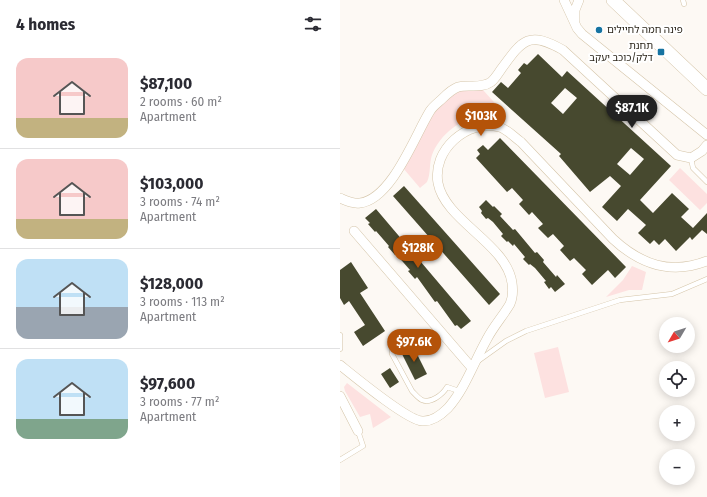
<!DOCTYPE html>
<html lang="en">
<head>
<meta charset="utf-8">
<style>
	body { margin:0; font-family:"Fira Sans Condensed","Noto Sans Hebrew",sans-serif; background:#f7f7f7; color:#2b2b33; height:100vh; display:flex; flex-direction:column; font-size:15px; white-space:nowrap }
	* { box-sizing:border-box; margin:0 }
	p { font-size:13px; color:#7c7c81 }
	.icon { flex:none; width:22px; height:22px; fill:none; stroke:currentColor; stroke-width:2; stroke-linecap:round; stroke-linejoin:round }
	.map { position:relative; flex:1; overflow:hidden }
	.details { display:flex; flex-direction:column; background:#fff; width:340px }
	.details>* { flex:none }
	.needle { width:26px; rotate:231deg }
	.buttons { position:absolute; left:319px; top:317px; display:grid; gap:8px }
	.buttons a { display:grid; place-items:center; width:36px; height:36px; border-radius:50%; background:#fff; box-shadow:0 2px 10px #0003; font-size:20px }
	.price { position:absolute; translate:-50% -34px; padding:0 9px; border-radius:14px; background:#b45309; color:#fff; font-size:13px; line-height:26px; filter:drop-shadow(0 1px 2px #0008) }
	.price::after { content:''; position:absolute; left:50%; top:24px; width:12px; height:9px; margin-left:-6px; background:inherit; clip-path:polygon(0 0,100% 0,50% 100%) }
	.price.current { background:#222; color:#fff }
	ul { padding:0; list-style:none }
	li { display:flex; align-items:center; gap:12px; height:100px; padding:0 16px }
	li+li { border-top:1px solid #e1e1e2 }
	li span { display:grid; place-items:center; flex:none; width:112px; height:80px; border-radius:12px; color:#555 }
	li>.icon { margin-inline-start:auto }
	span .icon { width:48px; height:48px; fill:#fffc; stroke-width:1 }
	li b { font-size:17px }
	h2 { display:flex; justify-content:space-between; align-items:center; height:48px; padding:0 16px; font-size:17px }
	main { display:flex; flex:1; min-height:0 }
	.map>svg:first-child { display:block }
	.green { fill:#fde1e0 }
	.building { fill:#47492f; fill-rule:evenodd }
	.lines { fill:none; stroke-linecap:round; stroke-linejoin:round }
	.service-casing { stroke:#d5c5a9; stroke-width:5.5 }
	.minor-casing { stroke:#d5c5a9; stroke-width:10 }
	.secondary-casing { stroke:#d5c5a9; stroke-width:14 }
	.service { stroke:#fff; stroke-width:4.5 }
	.minor { stroke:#fff; stroke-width:9 }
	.secondary { stroke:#fff; stroke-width:13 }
	.poi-dot { fill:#1673a1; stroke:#fff; stroke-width:1.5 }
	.labels { text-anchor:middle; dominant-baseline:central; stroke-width:4; stroke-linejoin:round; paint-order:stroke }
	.poi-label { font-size:10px; fill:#292318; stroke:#fff; text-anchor:start }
</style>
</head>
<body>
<main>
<section class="details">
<h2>4 homes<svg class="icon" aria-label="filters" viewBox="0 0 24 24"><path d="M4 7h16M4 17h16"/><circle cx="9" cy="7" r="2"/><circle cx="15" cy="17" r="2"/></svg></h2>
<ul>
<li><span style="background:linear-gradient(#f6c9c9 75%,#c2b280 0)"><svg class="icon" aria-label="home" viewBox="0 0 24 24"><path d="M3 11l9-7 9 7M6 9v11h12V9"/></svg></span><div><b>$87,100</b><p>2 rooms · 60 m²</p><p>Apartment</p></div></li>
<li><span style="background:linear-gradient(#f6c9c9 75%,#c2b280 0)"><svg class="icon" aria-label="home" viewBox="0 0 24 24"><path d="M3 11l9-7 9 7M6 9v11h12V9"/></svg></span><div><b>$103,000</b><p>3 rooms · 74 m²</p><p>Apartment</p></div></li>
<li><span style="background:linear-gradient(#bfe0f5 60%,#9aa5b1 0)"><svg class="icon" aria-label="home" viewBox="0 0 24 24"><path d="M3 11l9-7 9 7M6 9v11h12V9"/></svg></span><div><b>$128,000</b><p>3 rooms · 113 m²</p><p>Apartment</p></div></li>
<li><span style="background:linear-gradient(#bfe0f5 75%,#7fa58c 0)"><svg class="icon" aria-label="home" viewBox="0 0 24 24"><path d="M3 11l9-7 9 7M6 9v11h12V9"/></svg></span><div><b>$97,600</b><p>3 rooms · 77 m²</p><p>Apartment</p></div></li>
</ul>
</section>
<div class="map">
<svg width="367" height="497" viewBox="0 0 367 497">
	<rect width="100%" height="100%" fill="#fdf9f4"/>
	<path class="green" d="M143,90L163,112L156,119C131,110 101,131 92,155C89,163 91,174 87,182C85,184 82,186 80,188L63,168C74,150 97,99 115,92C123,89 134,90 143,90Z
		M340,168L367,194V203L360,210L329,180Z
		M292,266L306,272L302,290H289L266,297L283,280Z
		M218,347L229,392L205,398L194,353Z
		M7,383L51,417L33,428L30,414L20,417L5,391L4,387Z"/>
	<path class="building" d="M198,54L222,77L227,71L331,166L300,200L313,213L332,193L349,209L341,217L353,228L367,213V234L362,230L352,240L350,237L336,251L325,239L319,245L314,240L310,244L298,233L306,225L288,209L277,221L262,207L281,186L270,176L250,192L219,156L221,154L152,92L161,82L168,88L181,73L178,70L184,63L187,65ZM225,88L237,98L223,114L211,103ZM291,148L304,159L290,175L277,164Z
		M160,138L286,267L275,278L268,270L252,285L242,274L246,270L234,258L230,261L220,250L224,246L213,234L208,238L198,228L203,224L192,212L189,215L179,204L183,200L172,188L167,192L136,158L140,154L137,150L143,145L148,150Z
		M64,186L160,294L149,305L53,196Z
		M146,200L153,207L154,206L162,214L160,216L173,230L175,229L195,253L197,252L204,260L203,262L216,277L217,275L225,284L215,292L211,287L209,289L204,282L206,281L195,268L190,264L189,265L183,259L185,257L174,244L173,246L168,241L167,242L161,236L163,234L153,222L148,218L146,219L141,213L142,211L139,207Z
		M36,209L131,321L121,329L117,325L115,326L97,301L95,302L77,277L75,279L68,271L70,270L56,254L55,255L48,247L49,246L36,231L35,232L28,224L30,223L25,218Z
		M11,262L28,288L20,293L45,331L23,346L14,332L25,325L9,301L4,305L0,298V270Z
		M73,346L87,374L75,380L61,352Z
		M50,368L59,382L50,388L41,374Z"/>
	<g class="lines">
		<g class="service-casing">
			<path id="service" d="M343,0L344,4
				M351,158L353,168L367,182
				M0,335V349
				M63,339L52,348V354L72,391C75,394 78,398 82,400C91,404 103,394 107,387L119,391
				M138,361L166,341L186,331L280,300L332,294L367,279
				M0,460L23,446L18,431"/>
		</g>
		<g class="minor-casing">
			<path id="minor" d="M224,0L237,28L242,34L367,135
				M235,21V10L239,0
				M0,198C7,201 13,204 20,203C52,199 75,135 90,111C93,106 99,102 103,98C107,94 113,89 118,87C128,84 141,89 151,82C155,79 159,72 162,68C183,39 189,31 223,50L337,155L351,158L362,151L367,145
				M14,231L132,368
				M0,365C15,377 67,420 82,421C92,422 101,415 108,408C125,389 134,362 147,339C153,327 163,316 170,304C173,297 173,290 172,283C167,244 105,221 98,183C92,150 127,119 159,127C167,129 174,137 181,142L273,239C301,265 331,275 367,261
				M0,396L18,431"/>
		</g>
		<g class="secondary-casing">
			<path id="secondary" d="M273,0L367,89"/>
		</g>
		<use href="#service" class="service"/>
		<use href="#minor" class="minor"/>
		<use href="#secondary" class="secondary"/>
	</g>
	<g class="poi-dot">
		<circle cx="259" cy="30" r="4"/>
		<rect x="317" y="48" width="8" height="8" rx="2"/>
	</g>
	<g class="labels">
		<g class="poi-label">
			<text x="267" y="30">פינה חמה לחיילים</text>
			<text x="313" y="46" text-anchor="end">תחנת<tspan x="313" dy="12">דלק/כוכב יעקב</tspan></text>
		</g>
	</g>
</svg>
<div class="buttons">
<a><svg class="needle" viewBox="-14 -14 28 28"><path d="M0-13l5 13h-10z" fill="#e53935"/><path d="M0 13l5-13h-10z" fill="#7c7c81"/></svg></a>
<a><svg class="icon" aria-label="locate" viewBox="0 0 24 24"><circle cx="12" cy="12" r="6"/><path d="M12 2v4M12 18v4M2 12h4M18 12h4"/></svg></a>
<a>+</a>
<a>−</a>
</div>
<b class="price current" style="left:292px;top:129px">$87.1K</b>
<b class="price" style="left:141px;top:137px">$103K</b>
<b class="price" style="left:78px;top:269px">$128K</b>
<b class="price" style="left:74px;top:363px">$97.6K</b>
</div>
</main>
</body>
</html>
